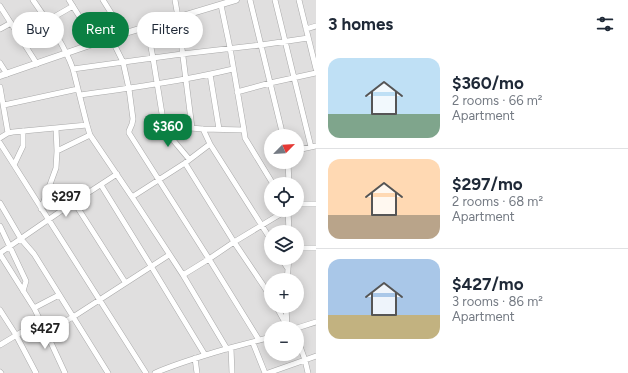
<!DOCTYPE html>
<html lang="en">
<head>
<meta charset="utf-8">
<style>
	body { margin:0; font-family:Figtree,sans-serif; background:#f6f6f7; color:#1f2937; height:100vh; display:flex; flex-direction:column; font-size:15px; white-space:nowrap }
	* { box-sizing:border-box; margin:0 }
	p { font-size:13px; color:#747a83 }
	.icon { flex:none; width:22px; height:22px; fill:none; stroke:currentColor; stroke-width:2; stroke-linecap:round; stroke-linejoin:round }
	.map { position:relative; flex:1; overflow:hidden }
	.sheet { display:flex; flex-direction:column; background:#fff; width:312px }
	.sheet>* { flex:none }
	.hud { position:absolute; left:12px; top:12px; width:244px; height:36px; display:flex; gap:8px }
	.needle { width:26px; rotate:66deg }
	.fabs { position:absolute; left:264px; top:129px; display:grid; gap:8px }
	.fabs a { display:grid; place-items:center; width:40px; height:40px; border-radius:50%; background:#fff; box-shadow:0 2px 10px #0003; font-size:20px }
	.price { position:absolute; translate:-50% -34px; padding:0 9px; border-radius:8px; background:#fff; color:#222; font-size:13px; line-height:26px; filter:drop-shadow(0 1px 2px #0008) }
	.price::after { content:''; position:absolute; left:50%; top:24px; width:12px; height:9px; margin-left:-6px; background:inherit; clip-path:polygon(0 0,100% 0,50% 100%) }
	.price.active { background:#0b8043; color:#fff }
	ul { padding:0; list-style:none }
	li { display:flex; align-items:center; gap:12px; height:100px; padding:0 12px }
	li+li { border-top:1px solid #e0e1e3 }
	li span { display:grid; place-items:center; flex:none; width:112px; height:80px; border-radius:12px; color:#555 }
	li>.icon { margin-inline-start:auto }
	span .icon { width:48px; height:48px; fill:#fffc; stroke-width:1 }
	li b { font-size:17px }
	h2 { display:flex; justify-content:space-between; align-items:center; height:48px; padding:0 12px; font-size:17px }
	.chip { padding:0 14px; border-radius:18px; background:#fff; box-shadow:0 2px 10px #0003; font-size:14px; line-height:36px }
	.chip.active { background:#0b8043; color:#fff }
	main { display:flex; flex:1; min-height:0 }
	.map>svg:first-child { display:block }
	.residential { fill:#e0dfdf; fill-rule:evenodd }
	.lines { fill:none; stroke-linecap:round; stroke-linejoin:round }
	.minor-casing { stroke:#a9a9a9; stroke-width:6 }
	.tertiary-casing { stroke:#a9a9a9; stroke-width:7 }
	.minor { stroke:#fff; stroke-width:5 }
	.tertiary { stroke:#fff; stroke-width:6 }
</style>
</head>
<body>
<main>
<div class="map">
<svg width="316" height="373" viewBox="0 0 316 373">
	<rect width="100%" height="100%" fill="#f2efe9"/>
	<path class="residential" d="M0,0H316V373H0ZM271,136H297V162H271ZM271,184H297V210H271ZM271,232H297V258H271ZM271,280H297V306H271ZM271,328H297V354H271Z"/>
	<g class="lines">
		<g class="minor-casing">
			<path id="minor" d="M33,0C48,22 64,44 73,69L87,125L90,135L132,197L183,275L227,349
				M69,0L96,43
				M103,0L113,16L119,35
				M175,0L178,17L192,128
				M250,0L283,136
				M275,0L311,147
				M299,0L316,69
				M221,5L230,48L244,130
				M0,6L37,64
				M47,21L73,6
				M147,26L153,58L164,126L168,134L189,159
				M0,29L11,23
				M306,29L316,26
				M111,38L123,62L129,89L133,119L132,124L129,131V133L209,259L259,340
				M0,63L7,74
				M73,69L182,54L261,45L308,38
				M210,74L219,129
				M0,87L8,133
				M237,92L270,83L316,73
				M80,95C131,88 183,81 233,69
				M4,105L78,89
				M164,126L203,129L244,130L245,138L273,184
				M0,138L8,133L13,132L87,125
				M0,143L146,373
				M210,144L271,240
				M297,150L316,146
				M57,151L90,135
				M288,162L289,184
				M185,163L234,242L263,285L271,298
				M14,165L23,146V131
				M101,185L151,266L205,355
				M48,191L71,205
				M132,197L185,163L210,144L203,129
				M74,202L125,282
				M0,203L21,239L34,254L108,373
				M297,204H316
				M41,209L56,168L57,151L56,128
				M288,210L289,232
				M0,226L26,281L23,291
				M297,248H316
				M0,253L74,202L117,174
				M0,254L34,308L46,332L65,373
				M281,258L288,269
				M183,275L209,259L234,242L287,210
				M287,280L289,258
				M276,306L286,324
				M286,306L287,328
				M34,308L59,295
				M0,310L16,335L36,373
				M297,328L316,322
				M46,332L73,317L169,255
				M297,338L305,360L308,373
				M253,343L265,373
				M0,345L40,321
				M231,348L232,373
				M195,358L197,373
				M0,372L1,373
				M155,373C178,363 202,356 226,349C241,345 256,341 271,337
				M268,373L316,356"/>
		</g>
		<g class="tertiary-casing">
			<path id="tertiary" d="M0,76L119,35L236,0"/>
		</g>
		<use href="#minor" class="minor"/>
		<use href="#tertiary" class="tertiary"/>
	</g>
</svg>
<div class="fabs">
<a><svg class="needle" viewBox="-14 -14 28 28"><path d="M0-13l5 13h-10z" fill="#e53935"/><path d="M0 13l5-13h-10z" fill="#747a83"/></svg></a>
<a><svg class="icon" aria-label="locate" viewBox="0 0 24 24"><circle cx="12" cy="12" r="6"/><path d="M12 2v4M12 18v4M2 12h4M18 12h4"/></svg></a>
<a><svg class="icon" aria-label="layers" viewBox="0 0 24 24"><path d="M12 4l9 5-9 5-9-5zM3 14l9 5 9-5"/></svg></a>
<a>+</a>
<a>−</a>
</div>
<b class="price active" style="left:168px;top:148px">$360</b>
<b class="price" style="left:66px;top:218px">$297</b>
<b class="price" style="left:45px;top:350px">$427</b>
<div class="hud">
<a class="chip">Buy</a>
<a class="chip active">Rent</a>
<a class="chip">Filters</a>
</div>
</div>
<section class="sheet">
<h2>3 homes<svg class="icon" aria-label="filters" viewBox="0 0 24 24"><path d="M4 7h16M4 17h16"/><circle cx="9" cy="7" r="2"/><circle cx="15" cy="17" r="2"/></svg></h2>
<ul>
<li><span style="background:linear-gradient(#bfe0f5 70%,#7fa58c 0)"><svg class="icon" aria-label="home" viewBox="0 0 24 24"><path d="M3 11l9-7 9 7M6 9v11h12V9"/></svg></span><div><b>$360/mo</b><p>2 rooms · 66 m²</p><p>Apartment</p></div></li>
<li><span style="background:linear-gradient(#ffd9b3 70%,#b9a48a 0)"><svg class="icon" aria-label="home" viewBox="0 0 24 24"><path d="M3 11l9-7 9 7M6 9v11h12V9"/></svg></span><div><b>$297/mo</b><p>2 rooms · 68 m²</p><p>Apartment</p></div></li>
<li><span style="background:linear-gradient(#a9c7e8 70%,#c2b280 0)"><svg class="icon" aria-label="home" viewBox="0 0 24 24"><path d="M3 11l9-7 9 7M6 9v11h12V9"/></svg></span><div><b>$427/mo</b><p>3 rooms · 86 m²</p><p>Apartment</p></div></li>
</ul>
</section>
</main>
</body>
</html>
